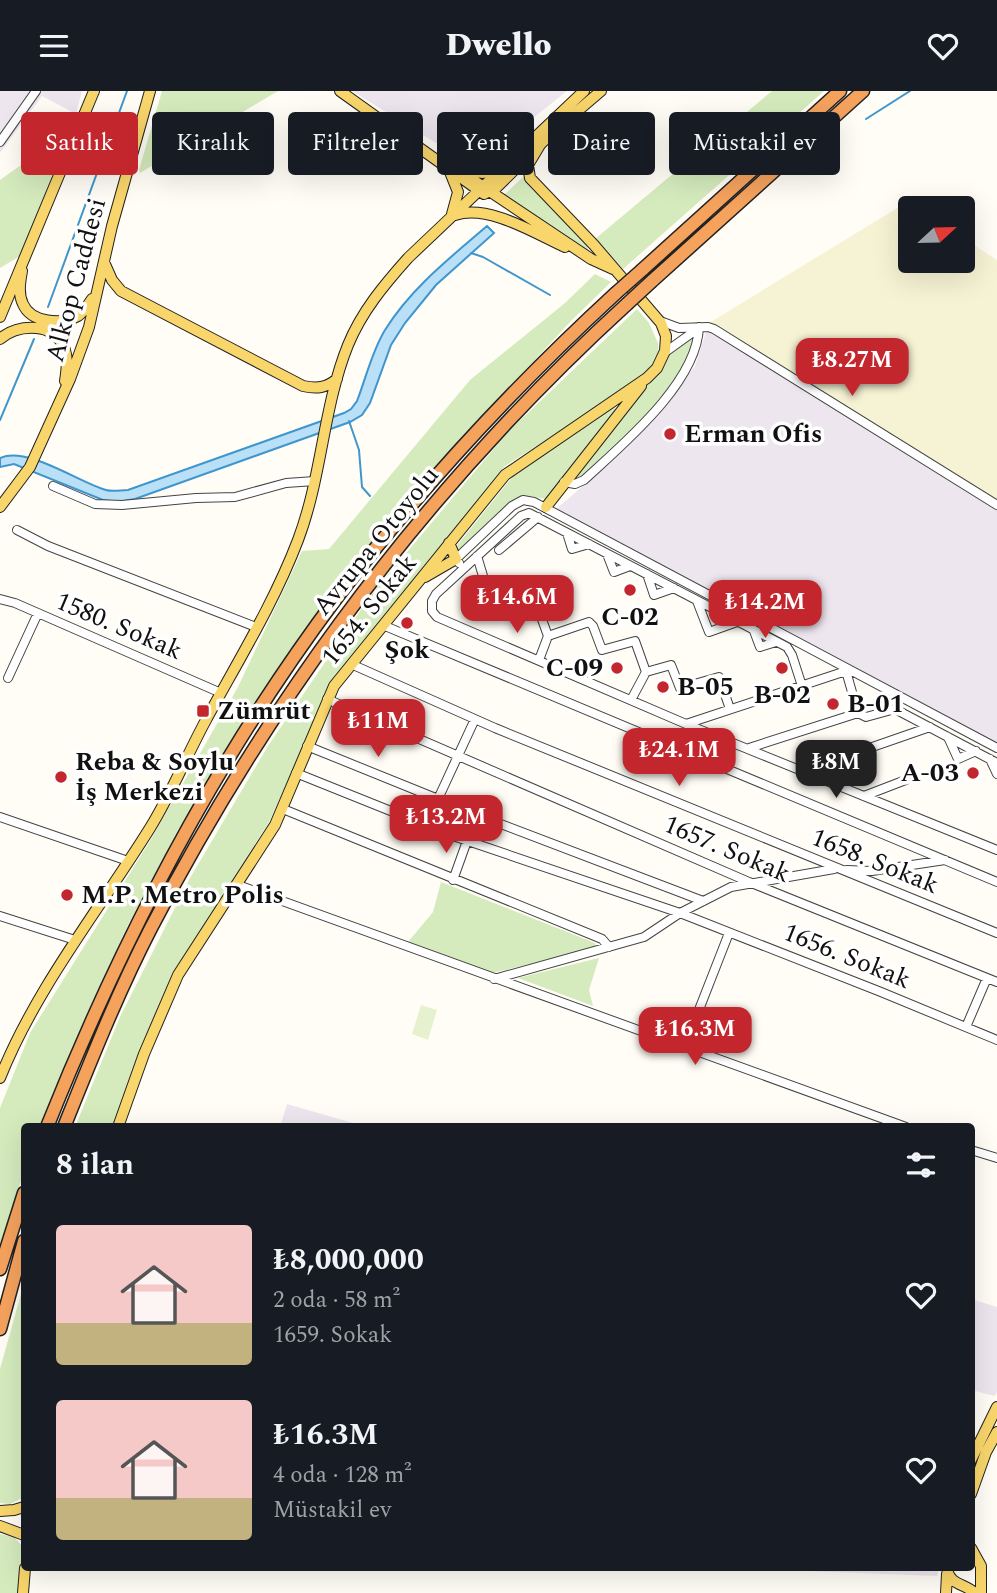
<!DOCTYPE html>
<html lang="tr">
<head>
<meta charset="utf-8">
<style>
	body { margin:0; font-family:Spectral,serif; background:#242831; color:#f1f3f6; height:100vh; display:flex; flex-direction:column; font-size:26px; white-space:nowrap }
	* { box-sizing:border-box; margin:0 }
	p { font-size:23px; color:#9ea1a6 }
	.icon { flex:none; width:38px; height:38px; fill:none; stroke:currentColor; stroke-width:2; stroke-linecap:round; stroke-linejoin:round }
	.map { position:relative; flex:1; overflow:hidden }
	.drawer { position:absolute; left:21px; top:1032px; width:954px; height:448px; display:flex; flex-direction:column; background:#171b24; border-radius:7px; box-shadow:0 7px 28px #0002 }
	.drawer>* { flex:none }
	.guide { position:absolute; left:21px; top:21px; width:956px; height:63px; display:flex; gap:14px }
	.needle { width:46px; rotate:68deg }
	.controls { position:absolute; left:898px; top:105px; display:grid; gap:14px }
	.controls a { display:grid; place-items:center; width:77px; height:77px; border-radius:7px; background:#171b24; box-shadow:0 7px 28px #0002; font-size:35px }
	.price { position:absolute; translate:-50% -60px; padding:0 16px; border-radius:14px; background:#c4262e; color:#fff; font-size:23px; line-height:46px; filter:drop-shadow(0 2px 4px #0008) }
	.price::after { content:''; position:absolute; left:50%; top:42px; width:21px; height:16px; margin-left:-10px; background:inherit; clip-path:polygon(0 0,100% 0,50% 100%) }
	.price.on { background:#222; color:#fff }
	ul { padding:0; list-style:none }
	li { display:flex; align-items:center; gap:21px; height:175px; padding:0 35px }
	li span { display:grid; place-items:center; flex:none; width:196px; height:140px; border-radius:7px; color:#555 }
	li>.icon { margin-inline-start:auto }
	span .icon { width:84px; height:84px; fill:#fffc; stroke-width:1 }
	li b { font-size:30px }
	h2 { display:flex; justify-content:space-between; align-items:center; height:84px; padding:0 35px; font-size:30px }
	.pill { padding:0 24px; border-radius:7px; background:#171b24; box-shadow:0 7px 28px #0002; font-size:24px; line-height:63px }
	.pill.on { background:#c4262e; color:#fff }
	header { display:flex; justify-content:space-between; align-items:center; height:91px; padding:0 35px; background:#171b24; font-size:32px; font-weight:800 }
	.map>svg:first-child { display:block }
	.industrial { fill:#eee6ef }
	.farmland { fill:#f6f3d4 }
	.green { fill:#d5ebbd }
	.pitch { fill:#e6f2cf }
	.water { fill:#b9e0f7; stroke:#3f96cf; stroke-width:2 }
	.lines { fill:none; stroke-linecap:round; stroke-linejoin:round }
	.stream { stroke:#3f96cf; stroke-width:2 }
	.minor-casing { stroke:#444; stroke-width:10 }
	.major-casing { stroke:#222; stroke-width:12 }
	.highway-casing { stroke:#222; stroke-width:15 }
	.minor { stroke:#fff; stroke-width:8 }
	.major { stroke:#f9d66b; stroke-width:10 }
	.highway { stroke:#f5a25d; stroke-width:12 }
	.highway-bridge-casing { stroke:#222; stroke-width:15; stroke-linecap:butt }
	.highway-bridge { stroke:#f5a25d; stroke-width:12 }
	.poi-dot { fill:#c4262e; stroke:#fff; stroke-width:2.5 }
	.labels { text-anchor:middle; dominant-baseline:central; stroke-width:7; stroke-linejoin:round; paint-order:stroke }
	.street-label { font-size:26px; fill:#111; stroke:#fff }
	.poi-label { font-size:26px; font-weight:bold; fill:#111; stroke:#fff; text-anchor:start }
</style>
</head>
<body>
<header><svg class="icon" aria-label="menu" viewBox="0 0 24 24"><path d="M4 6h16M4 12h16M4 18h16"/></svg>Dwello<svg class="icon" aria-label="heart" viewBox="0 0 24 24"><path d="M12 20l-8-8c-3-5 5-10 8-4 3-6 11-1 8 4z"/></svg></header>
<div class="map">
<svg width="997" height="1502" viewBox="0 0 997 1502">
	<rect width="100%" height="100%" fill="#fffdf5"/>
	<path class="industrial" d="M0,0H82L76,23L42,5L0,62Z
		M352,0H567L473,75Z
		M709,232L997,411V657L554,420L606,375L651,331L695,275Z
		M287,1013L367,1036H280Z
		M971,1208L997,1216V1301L995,1305L971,1299Z
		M726,1477H939L937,1485Z"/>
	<path class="farmland" d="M907,111L916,117H910V170H962L963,147L997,169V411L709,232Z"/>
	<path class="green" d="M162,0H278L140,82L139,79Z
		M772,0H824L623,178L595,148Z
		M70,39L20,165L0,177V89Z
		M524,85L531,97L585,151L589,160L582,157L504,104Z
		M595,183L611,191L571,230L457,352L406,410L343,485L289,563L238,641L178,739L128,834L81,936L42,1036H24V1081L0,1154V1017L30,942L150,750L238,596L302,460L329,458L470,289L565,212Z
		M637,218L649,232L658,252L659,267L654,275L611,308L505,375L330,597L269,731L174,881L113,1036H75L120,926L190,787L268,655L371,504L508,341Z
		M699,236V249L666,305L584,389L564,391L665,261Z
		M616,314L613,323L547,407C539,409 533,404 525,405C510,407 472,446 460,458L455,457L513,385Z
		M441,791L595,852L596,857L492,882L408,851L433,821Z
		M599,867L589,899L593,915L518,887Z
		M24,1192V1406L10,1413L0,1412V1278Z
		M0,1443L14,1446L23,1456L18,1502H0Z"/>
	<path class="pitch" d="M421,914L437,919L428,949L412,943Z"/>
	<path class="water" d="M487,135L494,142L436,194L405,232L391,254L370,312L362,324L350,331L135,408L117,411L103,409L14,373L0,376V367C28,355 78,391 106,399C113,401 121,399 128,399L344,322L351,318L357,310C366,287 372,260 385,239C411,197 451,166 487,135Z"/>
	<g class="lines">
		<path class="stream" d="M866,28L910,0
			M471,162L483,166L550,204
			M48,216L127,0
			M0,329L34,248
			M349,330L359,359L362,396L370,405"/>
		<g class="minor-casing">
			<path id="minor" d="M0,51L36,0
				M660,230L679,237L708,236L714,238L997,414
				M664,262L696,239
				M564,391L575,393L584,389C623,353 697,292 699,236
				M53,395L95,413L122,414L196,407L235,406L286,392L315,390
				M17,439L48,455L256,536
				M567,442L572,458L589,453
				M499,459L538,426
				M607,463L614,481L630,475
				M477,465L492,515L497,521L505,522L536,512L548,545L589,531L593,535L602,559L635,550L646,581L671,574L680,597L719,586L730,618
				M459,472L456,468L512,415L523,409L534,411L997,657
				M647,483L654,504L674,497
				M0,508L15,512L221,602
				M697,510L709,541L737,531
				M385,535L997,791
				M754,540L760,556L776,551
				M539,569L548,545
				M351,573L495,637L997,842
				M846,580L858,622
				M8,587L38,522
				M802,595L792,564L787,556L529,422L521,425L436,503L432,510V520L437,526L686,633L997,759
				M327,608L749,791L997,891
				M631,609L646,581
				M475,628L438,708L464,719L453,745L680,822L881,901L997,949
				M686,633L846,580
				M948,646L958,668L976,660
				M307,655L438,708
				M749,657L858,622L866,626L895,618L997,672
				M990,668L997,683
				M803,680L930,636
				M296,682L453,745
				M864,705L916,685
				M283,718L602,848L609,856
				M464,719L703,810
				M0,726L128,770
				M847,779L872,780L945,769
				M453,789L467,750
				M238,794L906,1036
				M0,825L75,849
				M494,888L644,846L680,822L731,796L834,778
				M966,936L987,887
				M684,957L729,842
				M971,1059L997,1067"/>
		</g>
		<g class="major-casing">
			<path id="major" d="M340,0L484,103L496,97L554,40L601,0
				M463,79L483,82L502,73
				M450,81L458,101L452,123
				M461,81L591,168L613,178
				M455,124C489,113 534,142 565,156
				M104,171L112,189L121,200L303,295C317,298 326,297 337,288
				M22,180C20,191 18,203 23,213C31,232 62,234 78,225C84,221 88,214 92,208
				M0,226L94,0
				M0,248C16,234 48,231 61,251C69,262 67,277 65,290
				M0,416L30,376L70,288L89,236L112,135L150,0
				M546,416L641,295
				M425,486L456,468L449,452
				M0,987C36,897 99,819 150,737C171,703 187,664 206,629C238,570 274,512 298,449C322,386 323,316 348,254C362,220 384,194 408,167L584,0
				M118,1036L144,963L178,884L275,734L334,595L505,384L647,287L657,277L665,260L666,245L661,232L594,154L530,87L528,74L540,54
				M971,1369L997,1316
				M971,1403L986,1361L997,1341
				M0,1420L14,1419L24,1416
				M0,1435L24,1444
				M971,1457L981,1475V1502
				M947,1477C949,1494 964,1492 975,1502
				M23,1502L25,1477
				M946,1502L947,1483"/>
		</g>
		<g class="highway-casing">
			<path id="highway" d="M642,179L840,0
				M652,190L863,0
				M47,1036C122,848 216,667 338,505C421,396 515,295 616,202
				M64,1036C91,969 118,901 151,837C273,602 431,392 627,213
				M0,1178L24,1102
				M0,1238L24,1150"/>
		</g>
		<use href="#minor" class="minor"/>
		<use href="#major" class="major"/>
		<use href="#highway" class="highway"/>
		<g class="highway-bridge-casing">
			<path id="highway-bridge" d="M616,202L642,179
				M627,213L652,190"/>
		</g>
		<use href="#highway-bridge" class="highway-bridge"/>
	</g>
	<g class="poi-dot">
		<circle cx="670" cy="343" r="7"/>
		<circle cx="630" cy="499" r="7"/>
		<circle cx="407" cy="532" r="7"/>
		<circle cx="617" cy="577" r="7"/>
		<circle cx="782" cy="577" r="7"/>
		<circle cx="663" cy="596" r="7"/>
		<circle cx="833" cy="613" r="7"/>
		<rect x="196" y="613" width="14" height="14" rx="3.5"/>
		<circle cx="973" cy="682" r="7"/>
		<circle cx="61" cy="686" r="7"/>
		<circle cx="67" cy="804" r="7"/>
	</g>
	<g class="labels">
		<g class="street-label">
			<text transform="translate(76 189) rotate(-75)">Alkop Caddesi</text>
			<text transform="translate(376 450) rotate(-51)">Avrupa Otoyolu</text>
			<text transform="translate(369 519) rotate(-51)">1654. Sokak</text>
			<text transform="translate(119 535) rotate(23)">1580. Sokak</text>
			<text transform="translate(727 758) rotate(23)">1657. Sokak</text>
			<text transform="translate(875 770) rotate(22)">1658. Sokak</text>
			<text transform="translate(847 865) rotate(22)">1656. Sokak</text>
		</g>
		<g class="poi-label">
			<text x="684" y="343">Erman Ofis</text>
			<text x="630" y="526" text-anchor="middle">C-02</text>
			<text x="407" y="559" text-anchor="middle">Şok</text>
			<text x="603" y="577" text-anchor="end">C-09</text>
			<text x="677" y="596">B-05</text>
			<text x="782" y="604" text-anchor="middle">B-02</text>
			<text x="847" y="613">B-01</text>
			<text x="217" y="620">Zümrüt</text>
			<text x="75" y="671">Reba &amp; Soylu<tspan x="75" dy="30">İş Merkezi</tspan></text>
			<text x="959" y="682" text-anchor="end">A-03</text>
			<text x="81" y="804">M.P. Metro Polis</text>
		</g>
	</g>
</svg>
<div class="controls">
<a><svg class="needle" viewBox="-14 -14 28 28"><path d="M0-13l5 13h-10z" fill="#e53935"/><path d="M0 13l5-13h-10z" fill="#9ea1a6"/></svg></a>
</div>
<b class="price" style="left:852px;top:307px">₺8.27M</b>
<b class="price" style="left:517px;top:544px">₺14.6M</b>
<b class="price" style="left:765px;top:549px">₺14.2M</b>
<b class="price" style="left:378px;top:668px">₺11M</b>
<b class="price" style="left:679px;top:697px">₺24.1M</b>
<b class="price on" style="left:836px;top:709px">₺8M</b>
<b class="price" style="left:446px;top:764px">₺13.2M</b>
<b class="price" style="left:695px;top:976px">₺16.3M</b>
<div class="guide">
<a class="pill on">Satılık</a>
<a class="pill">Kiralık</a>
<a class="pill">Filtreler</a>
<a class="pill">Yeni</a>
<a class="pill">Daire</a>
<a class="pill">Müstakil ev</a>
</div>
<section class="drawer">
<h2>8 ilan<svg class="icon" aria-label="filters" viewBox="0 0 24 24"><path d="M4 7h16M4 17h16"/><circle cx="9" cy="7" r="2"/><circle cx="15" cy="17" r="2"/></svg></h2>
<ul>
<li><span style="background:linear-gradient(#f6c9c9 70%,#c2b280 0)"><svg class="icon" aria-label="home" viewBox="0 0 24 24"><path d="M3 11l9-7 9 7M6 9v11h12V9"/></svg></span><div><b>₺8,000,000</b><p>2 oda · 58 m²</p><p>1659. Sokak</p></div><svg class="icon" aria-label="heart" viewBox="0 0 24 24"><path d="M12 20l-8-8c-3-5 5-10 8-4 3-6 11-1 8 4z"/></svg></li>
<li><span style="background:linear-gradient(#f6c9c9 70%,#c2b280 0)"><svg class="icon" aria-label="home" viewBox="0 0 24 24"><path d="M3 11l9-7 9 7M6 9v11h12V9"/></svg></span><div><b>₺16.3M</b><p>4 oda · 128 m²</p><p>Müstakil ev</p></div><svg class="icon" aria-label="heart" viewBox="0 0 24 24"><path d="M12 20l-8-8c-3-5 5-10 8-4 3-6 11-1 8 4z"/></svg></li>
</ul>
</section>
</div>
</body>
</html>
